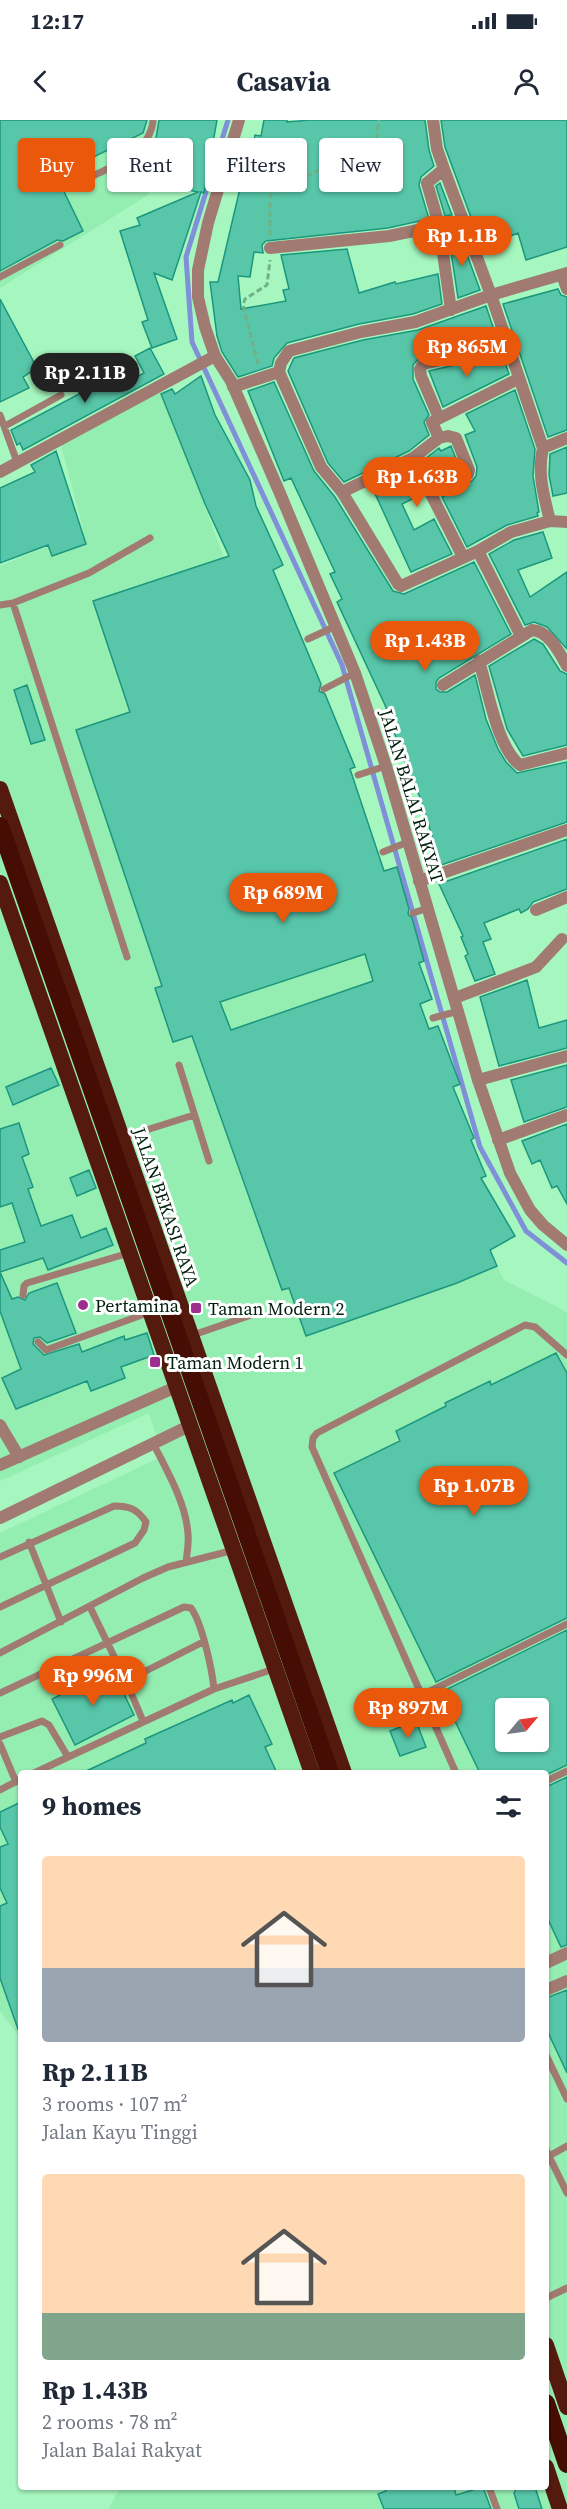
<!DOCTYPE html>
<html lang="en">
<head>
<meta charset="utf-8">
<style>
	body { margin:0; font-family:"Source Serif 4",serif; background:#f2f2f3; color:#1f2937; height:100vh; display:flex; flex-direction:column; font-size:22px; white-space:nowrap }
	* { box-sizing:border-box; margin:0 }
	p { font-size:20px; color:#747a83 }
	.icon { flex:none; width:33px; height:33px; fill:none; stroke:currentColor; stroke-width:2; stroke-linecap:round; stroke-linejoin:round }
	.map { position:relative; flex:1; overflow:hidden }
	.side { position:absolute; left:18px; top:1650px; width:531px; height:720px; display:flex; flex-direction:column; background:#fff; border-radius:6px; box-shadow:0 2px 4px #0004 }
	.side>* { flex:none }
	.banner { position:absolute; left:18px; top:18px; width:531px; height:54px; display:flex; gap:12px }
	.needle { width:39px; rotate:61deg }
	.tools { position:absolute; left:495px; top:1578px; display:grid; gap:12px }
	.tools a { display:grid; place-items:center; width:54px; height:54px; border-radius:6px; background:#fff; box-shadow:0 2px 4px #0004; font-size:30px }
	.price { position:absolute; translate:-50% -51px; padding:0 14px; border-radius:21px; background:#ea580c; color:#fff; font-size:20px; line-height:39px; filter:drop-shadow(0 2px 3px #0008) }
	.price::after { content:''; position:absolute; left:50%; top:36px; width:18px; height:14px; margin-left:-9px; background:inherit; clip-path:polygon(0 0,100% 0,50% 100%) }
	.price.active { background:#222; color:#fff }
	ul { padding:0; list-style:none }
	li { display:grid; align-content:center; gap:12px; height:318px; padding:0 24px }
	li span { display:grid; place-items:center; height:186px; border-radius:6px; color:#555 }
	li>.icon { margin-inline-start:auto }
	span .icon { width:108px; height:108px; fill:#fffc; stroke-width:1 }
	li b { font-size:26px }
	h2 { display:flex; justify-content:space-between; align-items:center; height:72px; padding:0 24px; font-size:26px }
	.chip { padding:0 21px; border-radius:6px; background:#fff; box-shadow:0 2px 4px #0004; font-size:21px; line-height:54px }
	.chip.active { background:#ea580c; color:#fff }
	.status { display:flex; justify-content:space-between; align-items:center; height:42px; padding:0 30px; background:#fff; direction:ltr }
	.status svg { height:16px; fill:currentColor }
	header { display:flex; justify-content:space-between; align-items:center; height:78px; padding:0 24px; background:#fff; font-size:27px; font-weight:700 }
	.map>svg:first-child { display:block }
	.built { fill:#94edb1; fill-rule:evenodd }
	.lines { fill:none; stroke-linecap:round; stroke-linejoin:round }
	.stream { stroke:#7f8fd8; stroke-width:5 }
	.building { fill:#58c6a9; stroke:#1c977d; stroke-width:1.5; fill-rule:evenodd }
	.path { stroke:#70b185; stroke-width:3; stroke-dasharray:6 3; stroke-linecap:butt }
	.service { stroke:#a17b72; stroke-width:7 }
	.minor { stroke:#a17b72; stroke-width:12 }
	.tertiary { stroke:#a17b72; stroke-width:12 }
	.trunk { stroke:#541a0e; stroke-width:16 }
	.motorway-bridge { stroke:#450d03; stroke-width:18 }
	.poi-dot { fill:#9c2e8d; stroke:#fff; stroke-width:2 }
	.labels { text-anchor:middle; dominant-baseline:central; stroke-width:6; stroke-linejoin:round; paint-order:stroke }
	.street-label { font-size:18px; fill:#00200c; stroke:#fff }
	.poi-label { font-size:18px; fill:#00200c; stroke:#fff; text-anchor:start }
</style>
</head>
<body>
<div class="status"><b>12:17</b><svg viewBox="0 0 49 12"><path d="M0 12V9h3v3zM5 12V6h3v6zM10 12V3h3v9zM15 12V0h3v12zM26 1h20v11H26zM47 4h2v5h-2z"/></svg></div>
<header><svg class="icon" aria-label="back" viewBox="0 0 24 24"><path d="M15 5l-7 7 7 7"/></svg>Casavia<svg class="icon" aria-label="person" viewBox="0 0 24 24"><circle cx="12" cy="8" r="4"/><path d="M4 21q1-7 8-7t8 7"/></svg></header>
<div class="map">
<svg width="567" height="2389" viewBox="0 0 567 2389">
	<rect width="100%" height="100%" fill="#a6f7bf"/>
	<path class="built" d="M0,0H161L148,75L0,168Z
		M159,266L298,632L465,1085L504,1160L567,1192V2389H109L120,2367H546V1653H21V1919L0,1891V1413L163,1336L149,1293L0,1361V720L17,712L0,660V446L84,412L60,322ZM506,1588H538V1622H506Z"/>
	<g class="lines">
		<path class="stream" d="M228,0L186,137L192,222L342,545L480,1027L526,1111L567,1143"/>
	</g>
	<path class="building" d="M0,0H147L143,13L56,55L83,111L63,121L57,120L0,151Z
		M159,0H217L204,73L201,72L172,160L154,153L177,219L152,228L142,202L148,200L120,111L140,105L137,98L198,72L149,62Z
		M264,0H287V2L310,0H425L429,30L434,46L421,57L419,65L429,99L388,108L266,121L262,125L263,133L254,132L250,157L238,156L241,189L286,181L283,170L289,169L281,135L347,129L359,173L395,162L396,164L438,154L442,184L413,194L359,204L287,223L274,238L272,246L238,257L222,232L217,216L210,162H218L241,64H243L252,34L255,15L261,16Z
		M441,0H567V127L526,140L518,113L482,127L445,27Z
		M440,63L452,95L445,96L436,66Z
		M458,110L480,170L458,178L448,112Z
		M558,169L561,175L567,177V310L548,317L503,184Z
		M0,179L37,248L23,257L29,268L0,282Z
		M486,186L497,219L421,236L413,245V259L429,295L424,302L429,315L409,331L344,362L328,343L288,251L294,238L363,220L418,210Z
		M150,228L164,254L23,330L20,323L17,325L11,310L111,257L117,268L144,253L135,236Z
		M502,234L509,254L443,287L429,251Z
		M201,256L215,295L250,360L256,386L283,445L273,450L321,564L319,571L325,574L355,647L350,649L384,751L397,747L409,789L408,794L412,798L424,841L419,843L432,879L420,884L429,909L438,906L460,964L453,967L474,1018L471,1020L486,1056L481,1058L515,1116L490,1130L497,1146L457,1163L306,1216L289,1168L282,1170L192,916L173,922L155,868L162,866L76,610L130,592L93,481L229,436L205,384L161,274L172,269L175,274ZM365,834L373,861L231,910L220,882Z
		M274,262L314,351L335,377L393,471L404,474L474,442L511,514L439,558L436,562V569L440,572H447L475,555L486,599L498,629L506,642L517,653L567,642V702L441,745L421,680L402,635L385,585L337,482L342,479L330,454L335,452L291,358L284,361L248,271Z
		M515,270L535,329L533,356L539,392L537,393L538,396L507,405L467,427L442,377L472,361L476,356L477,347L465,315L475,311L466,294Z
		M451,326L460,349L427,367L423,374L402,384L414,410L434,399L452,434L411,452L372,367L417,345L439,328L441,331Z
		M567,327V373L553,376L549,355L550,334Z
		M56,331L86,424L52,436L48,425L0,443V368L35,352L31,345Z
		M543,412L552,438L518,450L530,477L567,452V529L547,507L534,502L525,505L489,434L514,420Z
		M534,519L543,524L560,551L567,554V625L523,636L507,609L489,546Z
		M27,565L45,620L31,624L14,570Z
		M567,719V769L533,782L528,789L521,793L519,789L484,803L491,819L483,822L495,854L475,861L465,836L468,834L461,817L463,816L439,764Z
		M527,860L539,908L567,900V928L499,946L480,877Z
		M567,945V987L524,1002L511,960Z
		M51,948L59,965L13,985L6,967Z
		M19,1003L29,1034L22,1037L33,1067L28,1069L41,1106L72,1095L81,1118L106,1108L113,1125L48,1150L43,1138L0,1152V1130L25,1122L12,1083L0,1087V1009Z
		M567,1004V1084L557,1066L552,1068L540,1040L532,1044L522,1021Z
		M89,1050L96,1068L77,1076L70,1058Z
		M0,1152L12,1179L18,1177L25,1180L29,1173L57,1163L76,1213L47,1223L40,1217L34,1218L33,1224L44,1235L79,1224L82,1232L124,1216L125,1220L147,1213L154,1235L121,1247L125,1258L91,1271L87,1261L16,1289L2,1258L21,1249L0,1191Z
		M556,1233L567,1253V1498L436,1562L334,1353L400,1321L396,1311L446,1286L445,1283L490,1261L491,1265Z
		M567,1510V1645L546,1655V1653H480L441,1572ZM506,1588H538V1622H506Z
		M112,1549L134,1595L75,1625L52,1579Z
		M249,1575L272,1624L265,1627L277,1653H82L146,1623L145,1619L232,1580L233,1583Z
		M416,1601L426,1627L400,1636L390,1611Z
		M567,1657V1825L561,1827L546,1795V1667Z
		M21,1682V1912H19L0,1858V1786L7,1783L0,1768V1727L8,1724L0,1707V1692Z
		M567,1870V1953L546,1908V1878Z
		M385,2367H454L456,2375L483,2367L491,2389H384L378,2374L386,2371Z
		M517,2367H535L542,2389H519L514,2373Z"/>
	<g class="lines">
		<path class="path" d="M270,115V77L273,71L371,27L376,21L379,0
			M258,244L243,185L245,179L267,165L270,140"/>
		<path class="service" d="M81,62C107,48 151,34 153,0
			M0,157L60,125
			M0,295L17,342
			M5,306L61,275
			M13,483L127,837
			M0,485L13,483L89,453L150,418
			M308,519L336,506
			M324,569L355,553
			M358,655L386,646
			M383,732L408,722
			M413,793L428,788
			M433,898L459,891
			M179,945L209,1041
			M124,1017L194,995
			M23,1175L24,1166L27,1163L129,1133
			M193,1215L257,1193
			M38,1222L46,1230L150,1192
			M153,1323C167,1351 186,1383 188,1414C189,1423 187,1433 186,1442
			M29,1422L61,1502
			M0,1437L114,1386C130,1386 137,1389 146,1402L144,1410L135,1423L0,1487
			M90,1487L126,1561L143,1601
			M0,1533L143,1458L168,1447L234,1430
			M126,1561L203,1522
			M0,1573L184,1487L191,1488C202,1503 212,1549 214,1569
			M422,1575L567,1504
			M0,1617L42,1601L49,1605L68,1637
			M0,1624L16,1662
			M34,1653L214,1569L274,1549
			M456,1653L312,1327L313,1318L317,1313L525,1205L535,1207L567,1235
			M546,1661L567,1651
			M0,1670L21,1659
			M546,1935L567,1979
			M546,2030L567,2073
			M549,2036L567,2026
			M546,2178L567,2168
			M489,2367L497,2389"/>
		<path class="minor" d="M433,0L437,29L444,49L491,175L543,328C537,353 544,376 550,401
			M444,49L427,63L439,105L451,190
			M270,128L389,116L462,101
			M562,155L567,169
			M279,252L281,243L289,231L361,212L415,202L491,175L567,153
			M439,298L421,256L420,249L423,244L506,225
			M439,318L432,302L518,259
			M543,328L567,318
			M342,372L413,338L439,318L448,316L456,318L469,350L468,354L431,374L463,437
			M478,431L521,516
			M479,541C488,569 497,628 520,645L567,633
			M443,565L532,510C549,511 559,532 567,546
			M419,761L567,710
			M536,790L567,777
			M455,878L536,847L562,819
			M478,960L567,936
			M498,1020L567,995
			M0,1305L19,1337
			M0,1345L176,1267
			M0,1398L189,1306"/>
		<path class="tertiary" d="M239,0L208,103L198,150V177L205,207L215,236L231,261L279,371L355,553L386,646L478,960L510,1053L530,1090L543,1105L567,1125
			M233,267L279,252L321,347L342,372L398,464L401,466L478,431L511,412L550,401L567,402
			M0,352L215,236
			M546,1843L567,1833
			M546,1870L567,1861"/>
		<path class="trunk" d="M0,669L344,1653
			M0,763L312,1653
			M546,2225L567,2287
			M546,2347L560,2389"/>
		<path class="motorway-bridge" d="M0,706L330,1653
			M546,2283L567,2344"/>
	</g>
	<g class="poi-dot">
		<circle cx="83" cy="1185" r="6"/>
		<rect x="190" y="1182" width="12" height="12" rx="3"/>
		<rect x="149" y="1236" width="12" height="12" rx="3"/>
	</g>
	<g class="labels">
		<g class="street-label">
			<text transform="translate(412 676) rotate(73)">JALAN BALAI RAKYAT</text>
			<text transform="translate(166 1087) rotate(71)">JALAN BEKASI RAYA</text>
		</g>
		<g class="poi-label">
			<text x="95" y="1185">Pertamina</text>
			<text x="208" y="1188">Taman Modern 2</text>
			<text x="167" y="1242">Taman Modern 1</text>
		</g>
	</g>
</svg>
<div class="tools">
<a><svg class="needle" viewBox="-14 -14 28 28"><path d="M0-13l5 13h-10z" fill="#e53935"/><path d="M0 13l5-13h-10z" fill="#747a83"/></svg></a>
</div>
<b class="price" style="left:462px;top:147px">Rp 1.1B</b>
<b class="price" style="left:467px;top:258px">Rp 865M</b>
<b class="price active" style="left:85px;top:284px">Rp 2.11B</b>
<b class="price" style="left:417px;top:388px">Rp 1.63B</b>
<b class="price" style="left:425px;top:552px">Rp 1.43B</b>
<b class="price" style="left:283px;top:804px">Rp 689M</b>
<b class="price" style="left:474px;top:1397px">Rp 1.07B</b>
<b class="price" style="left:93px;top:1587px">Rp 996M</b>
<b class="price" style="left:408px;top:1619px">Rp 897M</b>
<div class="banner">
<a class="chip active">Buy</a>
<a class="chip">Rent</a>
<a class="chip">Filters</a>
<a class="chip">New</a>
</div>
<section class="side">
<h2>9 homes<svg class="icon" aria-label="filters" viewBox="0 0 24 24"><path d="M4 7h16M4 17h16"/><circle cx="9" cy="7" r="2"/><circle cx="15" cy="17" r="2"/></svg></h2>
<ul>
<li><span style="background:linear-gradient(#ffd9b3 60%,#9aa5b1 0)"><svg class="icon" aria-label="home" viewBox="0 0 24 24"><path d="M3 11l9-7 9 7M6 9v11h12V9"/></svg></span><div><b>Rp 2.11B</b><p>3 rooms · 107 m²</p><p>Jalan Kayu Tinggi</p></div></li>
<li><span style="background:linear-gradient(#ffd9b3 75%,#7fa58c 0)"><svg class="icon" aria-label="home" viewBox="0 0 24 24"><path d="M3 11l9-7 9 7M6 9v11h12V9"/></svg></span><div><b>Rp 1.43B</b><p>2 rooms · 78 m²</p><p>Jalan Balai Rakyat</p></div></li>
</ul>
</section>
</div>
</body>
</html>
